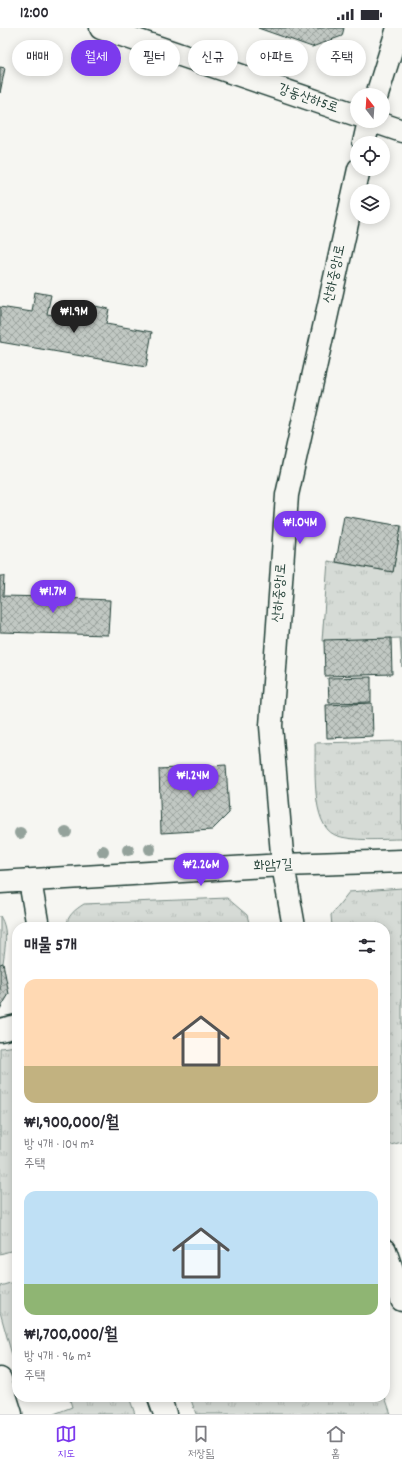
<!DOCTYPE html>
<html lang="ko">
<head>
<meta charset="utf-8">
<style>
	body { margin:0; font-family:Dekko,"Poor Story",sans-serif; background:#f7f7f7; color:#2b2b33; height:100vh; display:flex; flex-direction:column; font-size:15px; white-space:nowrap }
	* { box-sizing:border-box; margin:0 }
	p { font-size:13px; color:#7c7c81 }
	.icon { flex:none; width:22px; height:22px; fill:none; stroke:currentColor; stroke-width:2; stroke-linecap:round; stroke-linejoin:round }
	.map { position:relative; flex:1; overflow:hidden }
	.drawer { position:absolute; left:12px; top:894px; width:378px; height:480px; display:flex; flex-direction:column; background:#fff; border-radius:16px; box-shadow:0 2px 10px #0003 }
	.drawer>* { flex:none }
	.guide { position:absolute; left:12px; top:12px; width:378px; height:36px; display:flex; gap:8px }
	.needle { width:26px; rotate:343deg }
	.tools { position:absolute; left:350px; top:60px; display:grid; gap:8px }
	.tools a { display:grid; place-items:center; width:40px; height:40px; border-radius:50%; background:#fff; box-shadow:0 2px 10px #0003; font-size:20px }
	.price { position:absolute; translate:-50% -34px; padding:0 9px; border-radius:14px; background:#7c3aed; color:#fff; font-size:13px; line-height:26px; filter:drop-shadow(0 1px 2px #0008) }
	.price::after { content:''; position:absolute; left:50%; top:24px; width:12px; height:9px; margin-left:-6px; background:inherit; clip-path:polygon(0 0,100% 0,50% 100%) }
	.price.active { background:#222; color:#fff }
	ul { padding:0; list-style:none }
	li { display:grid; align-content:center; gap:8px; height:212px; padding:0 12px }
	li span { display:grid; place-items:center; height:124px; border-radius:12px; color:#555 }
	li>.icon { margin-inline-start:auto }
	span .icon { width:72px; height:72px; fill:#fffc; stroke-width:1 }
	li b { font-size:17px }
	h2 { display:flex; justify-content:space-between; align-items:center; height:48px; padding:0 12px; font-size:17px }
	.pill { padding:0 14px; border-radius:18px; background:#fff; box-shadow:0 2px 10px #0003; font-size:14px; line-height:36px }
	.pill.active { background:#7c3aed; color:#fff }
	.status { display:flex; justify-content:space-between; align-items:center; height:28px; padding:0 20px; background:#fff; direction:ltr }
	.status svg { height:11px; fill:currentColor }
	.tabs { display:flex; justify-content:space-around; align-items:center; height:56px; border-top:1px solid #e1e1e2; background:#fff; font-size:11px; color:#7c7c81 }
	.tabs a { display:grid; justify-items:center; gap:2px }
	.tabs .active { color:#7c3aed }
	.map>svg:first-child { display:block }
	.grass { fill:url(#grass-tufts); stroke:#7a8c85 }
	.building { fill:url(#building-cross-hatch); stroke:#1f3d34 }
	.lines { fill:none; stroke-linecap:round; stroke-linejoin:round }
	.minor-casing { stroke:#1f3d34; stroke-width:25 }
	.minor { stroke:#f6f6f2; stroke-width:22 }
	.tree { fill:#94a29b }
	.labels { text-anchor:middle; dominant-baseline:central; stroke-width:3; stroke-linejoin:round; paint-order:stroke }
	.street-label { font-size:14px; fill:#1f3d34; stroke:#f6f6f2 }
</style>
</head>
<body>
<div class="status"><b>12:00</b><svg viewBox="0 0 49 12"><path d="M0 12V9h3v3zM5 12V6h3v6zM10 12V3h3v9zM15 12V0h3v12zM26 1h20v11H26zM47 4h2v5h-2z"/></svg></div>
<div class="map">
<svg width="402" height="1386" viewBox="0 0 402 1386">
	<defs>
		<pattern id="grass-tufts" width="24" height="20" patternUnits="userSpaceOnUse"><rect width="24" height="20" fill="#d6dbd6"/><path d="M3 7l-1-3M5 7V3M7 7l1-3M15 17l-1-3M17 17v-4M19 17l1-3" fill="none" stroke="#b7bdb8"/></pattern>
		<pattern id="building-cross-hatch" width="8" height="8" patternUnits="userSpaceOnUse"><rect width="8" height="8" fill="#c1c8c3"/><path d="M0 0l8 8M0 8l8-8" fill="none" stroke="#9ca49f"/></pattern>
	</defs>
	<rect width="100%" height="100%" fill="#f6f6f2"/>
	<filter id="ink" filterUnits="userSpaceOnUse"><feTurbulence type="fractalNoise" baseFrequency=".025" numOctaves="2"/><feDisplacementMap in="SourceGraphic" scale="8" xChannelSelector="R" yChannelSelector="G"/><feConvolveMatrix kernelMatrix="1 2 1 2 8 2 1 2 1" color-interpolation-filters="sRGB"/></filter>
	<g filter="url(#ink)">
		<path class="grass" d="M401,498H402V639L400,610L322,613L328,533L393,544Z
			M402,713V811C383,811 352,814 335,807C310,796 316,737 315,715Z
			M402,860V1114L387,1118L385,1113V899H332L331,887L349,864Z
			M227,870L247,887L250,899H67C66,888 76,881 84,876Z
			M0,888C9,902 5,919 3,935L0,936Z
			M17,1018V1221L0,1226V1020Z
			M17,1253V1345L0,1284V1258Z
			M69,1369H129L135,1386H54L72,1379Z
			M190,1369H385L391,1386H196Z"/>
		<path class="building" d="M258,0H344L342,8L312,19Z
			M0,39L5,40L0,65Z
			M35,264L51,267L47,286L92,293L95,278L109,281L106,296L152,304L146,339L0,314V279L32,284Z
			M344,488L401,498L393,544L336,534Z
			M0,548H4L3,568L49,569V554L64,555L63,570L110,572L108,607L0,604Z
			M391,610L392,646L325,648L324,612Z
			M371,649V674L329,675L328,650Z
			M372,675L373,708L327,710L326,677Z
			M226,737L229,785L212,802L161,805L159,741Z
			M3,935L9,966L0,981V936Z"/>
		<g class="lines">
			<g class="minor-casing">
				<path id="minor" d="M101,0L357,87
					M377,67L398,0
					M373,93L402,103
					M364,115L369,93
					M30,853L38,899
					M0,854L283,837L402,833
					M294,899L283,837L271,698L287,467L359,141
					M0,1002L17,998
					M385,1222L402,1272
					M0,1351L11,1386
					M159,1369L165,1386"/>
			</g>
			<use href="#minor" class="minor"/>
		</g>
		<g class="tree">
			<circle cx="66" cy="804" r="6"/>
			<circle cx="20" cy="805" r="6"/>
			<circle cx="150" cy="821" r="6"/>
			<circle cx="128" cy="822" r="6"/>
			<circle cx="103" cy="823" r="6"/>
		</g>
	</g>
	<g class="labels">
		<g class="street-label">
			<text transform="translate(308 71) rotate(19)">강동산하5로</text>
			<text transform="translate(335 246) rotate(-78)">산하중앙1로</text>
			<text transform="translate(280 565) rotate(-86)">산하중앙1로</text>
			<text transform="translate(273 838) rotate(-3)">화암7길</text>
		</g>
	</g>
</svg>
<div class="tools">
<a><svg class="needle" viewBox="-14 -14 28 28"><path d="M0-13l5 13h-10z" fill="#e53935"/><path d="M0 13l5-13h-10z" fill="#7c7c81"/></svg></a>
<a><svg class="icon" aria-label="locate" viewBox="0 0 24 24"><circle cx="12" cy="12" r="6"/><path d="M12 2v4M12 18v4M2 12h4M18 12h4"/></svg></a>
<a><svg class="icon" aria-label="layers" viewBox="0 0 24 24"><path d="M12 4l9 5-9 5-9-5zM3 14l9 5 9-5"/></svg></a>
</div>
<b class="price active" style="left:74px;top:306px">₩1.9M</b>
<b class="price" style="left:300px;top:517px">₩1.04M</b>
<b class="price" style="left:53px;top:586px">₩1.7M</b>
<b class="price" style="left:193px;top:770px">₩1.24M</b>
<b class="price" style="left:201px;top:859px">₩2.26M</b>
<div class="guide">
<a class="pill">매매</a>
<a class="pill active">월세</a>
<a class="pill">필터</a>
<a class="pill">신규</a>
<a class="pill">아파트</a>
<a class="pill">주택</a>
</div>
<section class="drawer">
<h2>매물 5개<svg class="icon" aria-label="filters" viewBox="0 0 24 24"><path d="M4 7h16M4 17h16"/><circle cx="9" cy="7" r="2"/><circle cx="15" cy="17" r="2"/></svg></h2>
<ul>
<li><span style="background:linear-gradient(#ffd9b3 70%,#c2b280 0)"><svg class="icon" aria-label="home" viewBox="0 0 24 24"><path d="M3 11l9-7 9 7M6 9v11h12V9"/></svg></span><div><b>₩1,900,000/월</b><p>방 4개 · 104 m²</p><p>주택</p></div></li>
<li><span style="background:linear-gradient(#bfe0f5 75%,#8fb573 0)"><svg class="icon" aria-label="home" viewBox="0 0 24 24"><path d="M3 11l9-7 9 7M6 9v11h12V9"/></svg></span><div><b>₩1,700,000/월</b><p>방 4개 · 96 m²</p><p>주택</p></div></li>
</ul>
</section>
</div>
<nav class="tabs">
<a class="active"><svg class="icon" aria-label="map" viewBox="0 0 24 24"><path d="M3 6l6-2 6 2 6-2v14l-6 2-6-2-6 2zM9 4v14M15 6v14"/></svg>지도</a>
<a><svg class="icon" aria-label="saved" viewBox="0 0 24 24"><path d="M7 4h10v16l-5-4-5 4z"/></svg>저장됨</a>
<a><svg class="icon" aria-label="home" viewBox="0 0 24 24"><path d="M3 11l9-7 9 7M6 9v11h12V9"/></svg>홈</a>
</nav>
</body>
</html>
